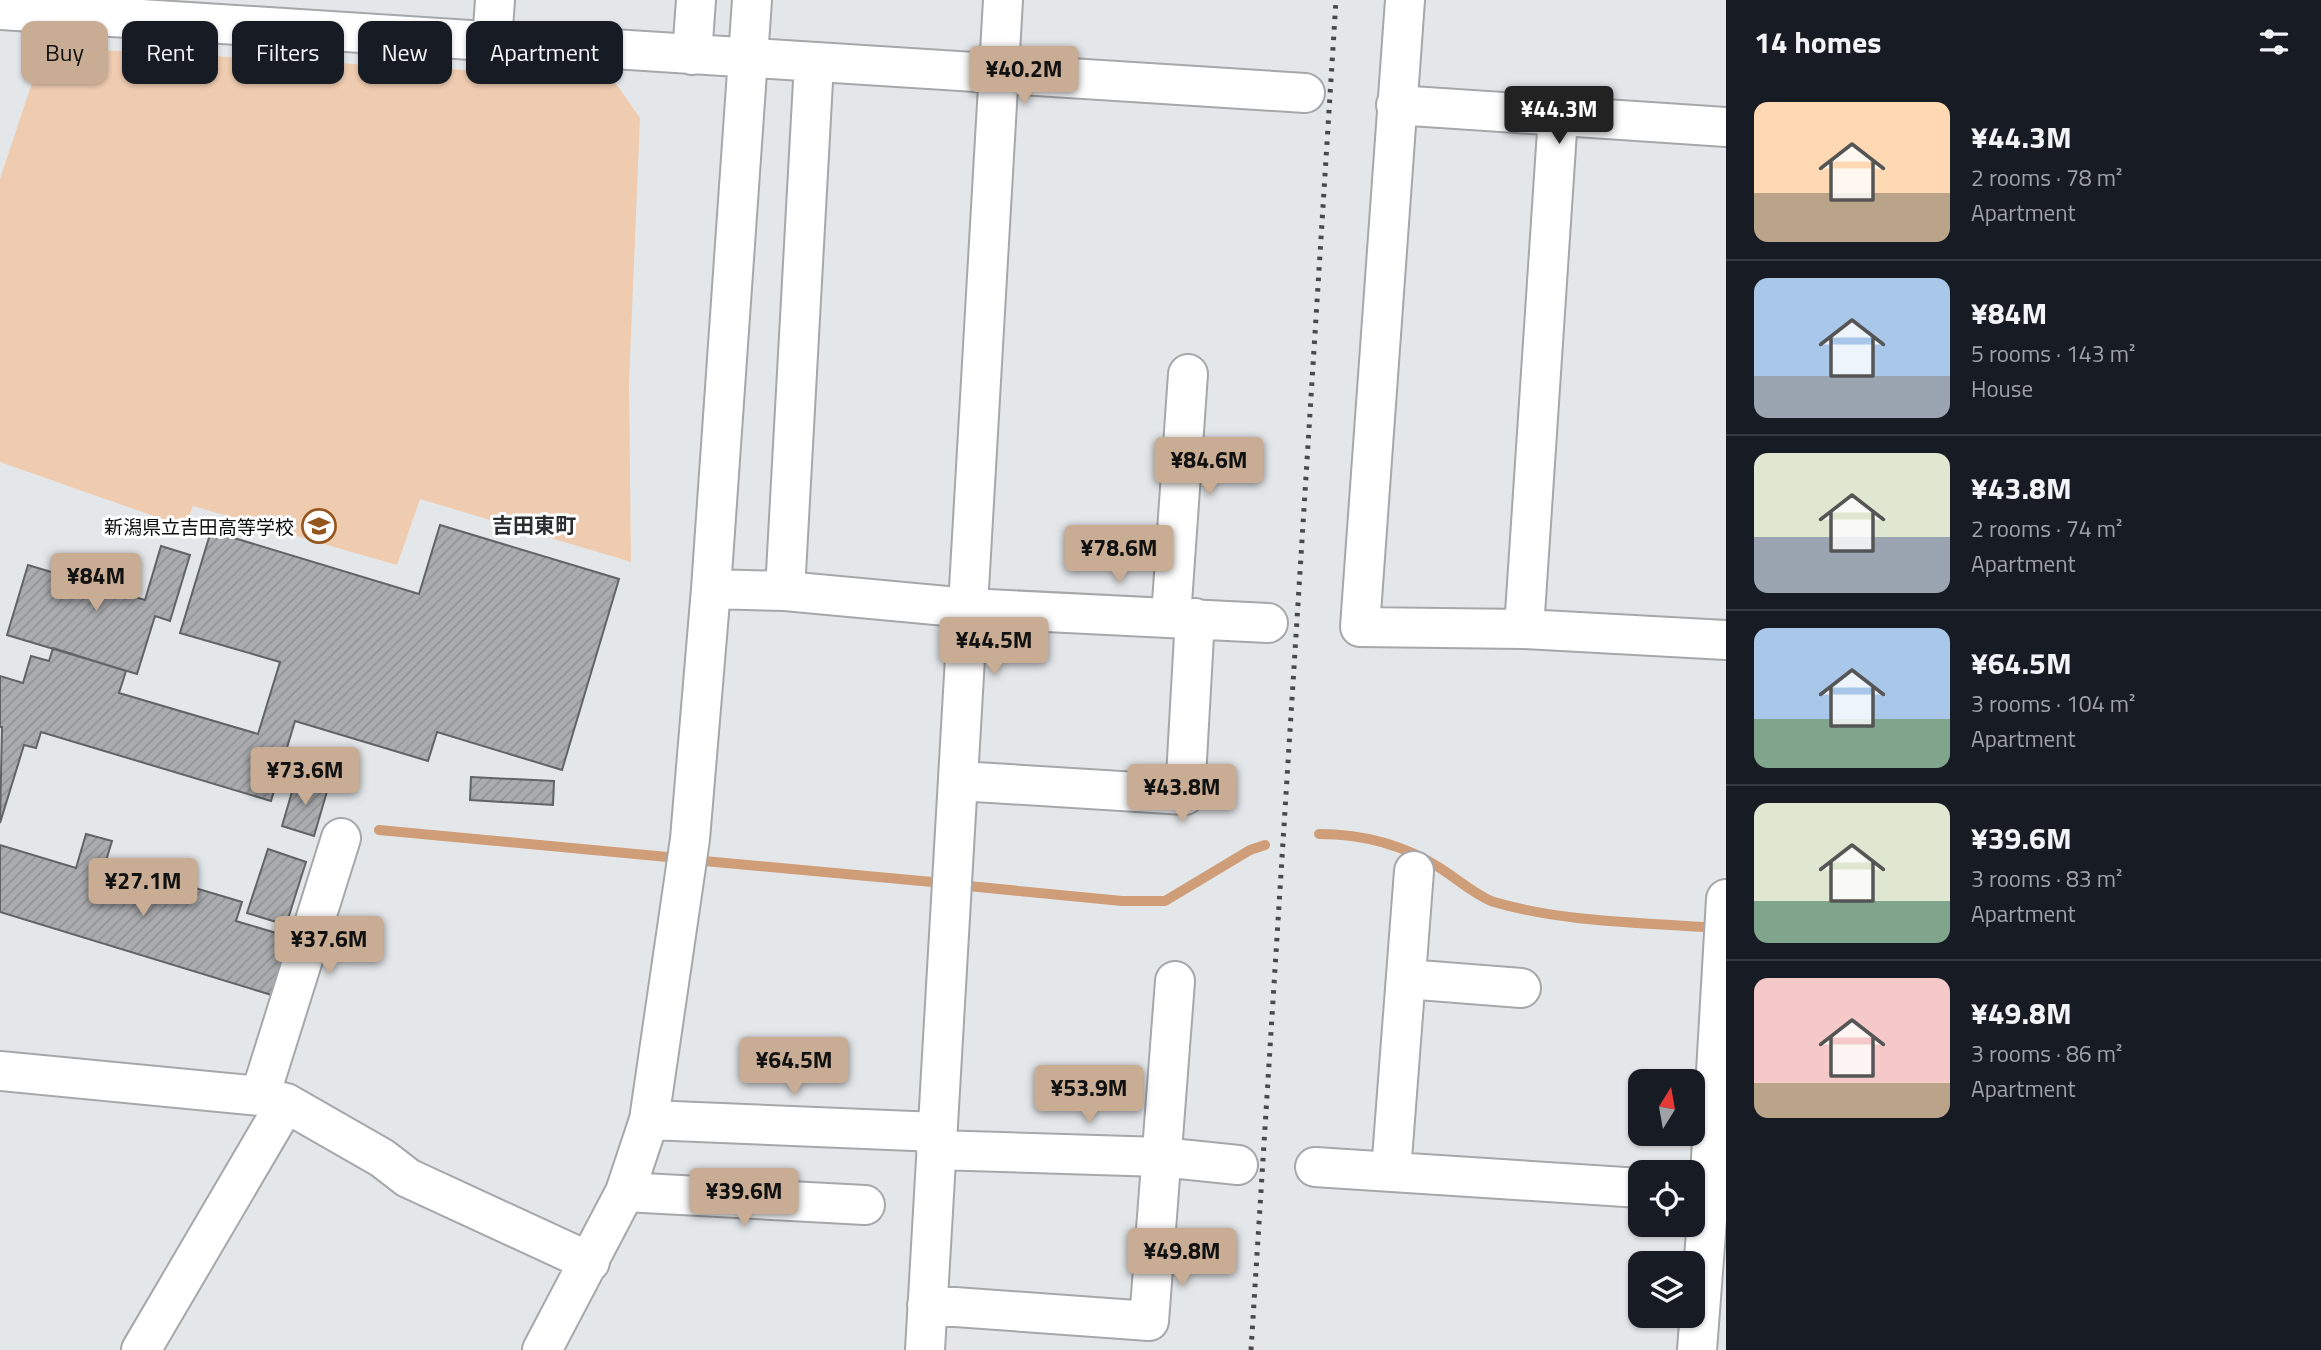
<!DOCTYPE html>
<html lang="en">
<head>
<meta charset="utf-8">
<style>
	body { margin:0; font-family:"Titillium Web","Noto Sans JP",sans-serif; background:#242831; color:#f1f3f6; height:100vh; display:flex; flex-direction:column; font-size:26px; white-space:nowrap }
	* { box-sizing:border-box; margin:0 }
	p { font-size:23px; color:#9ea1a6 }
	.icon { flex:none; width:38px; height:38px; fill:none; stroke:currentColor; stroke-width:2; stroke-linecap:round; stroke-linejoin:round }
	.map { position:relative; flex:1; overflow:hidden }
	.panel { display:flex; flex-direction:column; background:#171b24; width:595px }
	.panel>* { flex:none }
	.guide { position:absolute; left:21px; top:21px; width:665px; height:63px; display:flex; gap:14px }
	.needle { width:46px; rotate:11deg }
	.buttons { position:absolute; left:1628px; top:1069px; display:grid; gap:14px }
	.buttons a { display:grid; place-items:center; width:77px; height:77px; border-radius:14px; background:#171b24; box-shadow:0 2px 5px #0004; font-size:35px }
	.price { position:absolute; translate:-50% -60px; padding:0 16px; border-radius:7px; background:#c8ac94; color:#111; font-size:23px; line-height:46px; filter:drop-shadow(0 2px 4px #0008) }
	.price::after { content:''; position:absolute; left:50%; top:42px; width:21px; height:16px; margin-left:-10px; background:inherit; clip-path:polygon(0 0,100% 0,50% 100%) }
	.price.active { background:#222; color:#fff }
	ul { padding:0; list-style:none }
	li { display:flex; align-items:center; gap:21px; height:175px; padding:0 28px }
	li+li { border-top:2px solid #363941 }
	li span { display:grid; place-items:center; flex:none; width:196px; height:140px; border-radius:14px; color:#555 }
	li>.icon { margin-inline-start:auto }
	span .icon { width:84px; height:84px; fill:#fffc; stroke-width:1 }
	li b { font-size:30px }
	h2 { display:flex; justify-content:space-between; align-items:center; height:84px; padding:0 28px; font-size:30px }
	.tag { padding:0 24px; border-radius:14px; background:#171b24; box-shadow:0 2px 5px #0004; font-size:24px; line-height:63px }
	.tag.active { background:#c8ac94; color:#111 }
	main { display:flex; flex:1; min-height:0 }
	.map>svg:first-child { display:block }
	.pitch { fill:#efcbb0 }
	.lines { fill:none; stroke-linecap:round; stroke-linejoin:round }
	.stream { stroke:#cf9d78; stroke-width:10 }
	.building { fill:url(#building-hatch); stroke:#616365; stroke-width:2 }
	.minor-casing { stroke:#a5a7aa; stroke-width:42 }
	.minor { stroke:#fff; stroke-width:38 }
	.rail { stroke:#48494b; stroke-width:5; stroke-dasharray:3.5 7; stroke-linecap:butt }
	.labels { text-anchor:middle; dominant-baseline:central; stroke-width:6; stroke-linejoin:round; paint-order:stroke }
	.poi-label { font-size:19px; fill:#0b0c0d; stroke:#fff; text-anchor:end }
	.neighbourhood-label { font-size:21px; font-weight:bold; fill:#2b2e30; stroke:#fff }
</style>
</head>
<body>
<main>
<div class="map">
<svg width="1726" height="1350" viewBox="0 0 1726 1350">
	<defs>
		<pattern id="building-hatch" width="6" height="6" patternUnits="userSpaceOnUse" patternTransform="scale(1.75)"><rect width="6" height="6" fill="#aaacaf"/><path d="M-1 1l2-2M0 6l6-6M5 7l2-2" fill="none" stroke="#919395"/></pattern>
	</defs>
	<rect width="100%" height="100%" fill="#e4e7ea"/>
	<path class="pitch" d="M44,47L612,78L640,118L629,383L631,562L420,499L397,565L193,506L185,527L0,462V179Z"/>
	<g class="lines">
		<path class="stream" d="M379,830L678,858
			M1319,834C1362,834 1404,845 1440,868C1456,878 1478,897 1494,902C1566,923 1642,922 1716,928
			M693,860L943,883
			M958,885L1122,901H1165L1250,850L1265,845"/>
	</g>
	<path class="building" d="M440,525L619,579L562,770L437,732L428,761L295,721L271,801L41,732L36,748L24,745L0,823L2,727H0V676L23,683L31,656L49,661L53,648L126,671L119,693L258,734L280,662L180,633L211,531L419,594Z
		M161,546L190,555L170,621L155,616L137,674L7,635L28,565L145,600Z
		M471,777L554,781L553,805L470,800Z
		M296,778L328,788L314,836L282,826Z
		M86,834L112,841L101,877L180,901L185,885L242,902L236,921L296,939L278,997L0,912V845L76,868Z
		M268,849L306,862L286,925L247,913Z"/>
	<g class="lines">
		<g class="minor-casing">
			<path id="minor" d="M1405,0L1360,627L1524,629L1726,640
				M0,10L1305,93
				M492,42L495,0
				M692,55L696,0
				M1396,105L1726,127
				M711,589L785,591L968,608L1268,623
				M785,591L814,63
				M1171,617L1188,374
				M1524,629L1558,116
				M959,781L1185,795L1195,618
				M1406,979L1521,988
				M0,1071L260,1096L286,1103L382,1158L408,1178L590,1262
				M260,1096L341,838
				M649,1120L937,1132
				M936,1150L1161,1157L1238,1165
				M1315,1167L1640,1188
				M1391,1172L1414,871
				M625,1192L865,1205
				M927,1305L1149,1321L1175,981
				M141,1350L286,1103
				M542,1350L625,1192L649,1120L690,839L711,589L752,0
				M925,1350L1003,0
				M1697,1350L1709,1193L1726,899"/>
		</g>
		<use href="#minor" class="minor"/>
		<path class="rail" d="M1251,1350L1336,0"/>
	</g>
	<defs>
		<g id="school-ring" transform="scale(1.75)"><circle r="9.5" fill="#fff" stroke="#95561d" stroke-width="1.5"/><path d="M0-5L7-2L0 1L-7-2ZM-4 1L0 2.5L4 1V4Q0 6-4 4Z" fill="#95561d"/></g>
	</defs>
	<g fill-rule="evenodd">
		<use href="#school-ring" x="319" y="526"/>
	</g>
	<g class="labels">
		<g class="poi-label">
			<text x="294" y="526">新潟県立吉田高等学校</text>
		</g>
		<g class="neighbourhood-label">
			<text x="534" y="525">吉田東町</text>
		</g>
	</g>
</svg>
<div class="buttons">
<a><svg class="needle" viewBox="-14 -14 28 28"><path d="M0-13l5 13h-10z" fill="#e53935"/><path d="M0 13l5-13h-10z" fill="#9ea1a6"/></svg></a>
<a><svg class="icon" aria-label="locate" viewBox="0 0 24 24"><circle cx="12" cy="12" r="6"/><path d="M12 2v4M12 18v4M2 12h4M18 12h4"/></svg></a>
<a><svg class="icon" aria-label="layers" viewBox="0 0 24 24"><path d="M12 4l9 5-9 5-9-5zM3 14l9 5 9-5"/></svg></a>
</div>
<b class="price" style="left:1024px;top:106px">¥40.2M</b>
<b class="price active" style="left:1559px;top:146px">¥44.3M</b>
<b class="price" style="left:1209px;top:497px">¥84.6M</b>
<b class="price" style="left:1119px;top:585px">¥78.6M</b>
<b class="price" style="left:96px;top:613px">¥84M</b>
<b class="price" style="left:994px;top:677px">¥44.5M</b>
<b class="price" style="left:305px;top:807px">¥73.6M</b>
<b class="price" style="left:1182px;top:824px">¥43.8M</b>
<b class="price" style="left:143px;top:918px">¥27.1M</b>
<b class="price" style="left:329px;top:976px">¥37.6M</b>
<b class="price" style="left:794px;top:1097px">¥64.5M</b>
<b class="price" style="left:1089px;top:1125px">¥53.9M</b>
<b class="price" style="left:744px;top:1228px">¥39.6M</b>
<b class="price" style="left:1182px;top:1288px">¥49.8M</b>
<div class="guide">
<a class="tag active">Buy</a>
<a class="tag">Rent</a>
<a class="tag">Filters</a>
<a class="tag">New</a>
<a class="tag">Apartment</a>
</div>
</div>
<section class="panel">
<h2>14 homes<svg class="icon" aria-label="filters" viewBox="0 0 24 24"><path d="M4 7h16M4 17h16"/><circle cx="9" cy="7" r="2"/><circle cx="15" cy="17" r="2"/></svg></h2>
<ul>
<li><span style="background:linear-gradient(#ffd9b3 65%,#b9a48a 0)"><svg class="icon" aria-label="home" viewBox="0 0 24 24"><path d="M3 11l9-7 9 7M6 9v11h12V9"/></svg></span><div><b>¥44.3M</b><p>2 rooms · 78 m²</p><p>Apartment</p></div></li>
<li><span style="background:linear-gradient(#a9c7e8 70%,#9aa5b1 0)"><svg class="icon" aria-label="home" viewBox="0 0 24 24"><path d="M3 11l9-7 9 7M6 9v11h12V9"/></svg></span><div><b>¥84M</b><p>5 rooms · 143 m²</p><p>House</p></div></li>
<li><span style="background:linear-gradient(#dfe7d0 60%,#9aa5b1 0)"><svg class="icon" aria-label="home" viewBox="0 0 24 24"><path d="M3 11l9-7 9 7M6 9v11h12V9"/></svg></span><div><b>¥43.8M</b><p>2 rooms · 74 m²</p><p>Apartment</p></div></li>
<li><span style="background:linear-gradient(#a9c7e8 65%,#7fa58c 0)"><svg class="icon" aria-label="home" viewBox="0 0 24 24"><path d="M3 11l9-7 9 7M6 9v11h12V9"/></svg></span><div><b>¥64.5M</b><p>3 rooms · 104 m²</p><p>Apartment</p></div></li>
<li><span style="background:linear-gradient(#dfe7d0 70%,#7fa58c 0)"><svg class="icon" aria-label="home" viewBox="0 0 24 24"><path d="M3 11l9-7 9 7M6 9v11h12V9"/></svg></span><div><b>¥39.6M</b><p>3 rooms · 83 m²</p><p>Apartment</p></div></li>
<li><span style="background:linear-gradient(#f6c9c9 75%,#b9a48a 0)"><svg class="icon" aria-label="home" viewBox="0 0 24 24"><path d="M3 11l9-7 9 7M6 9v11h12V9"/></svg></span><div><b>¥49.8M</b><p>3 rooms · 86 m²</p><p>Apartment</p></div></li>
</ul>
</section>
</main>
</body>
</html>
